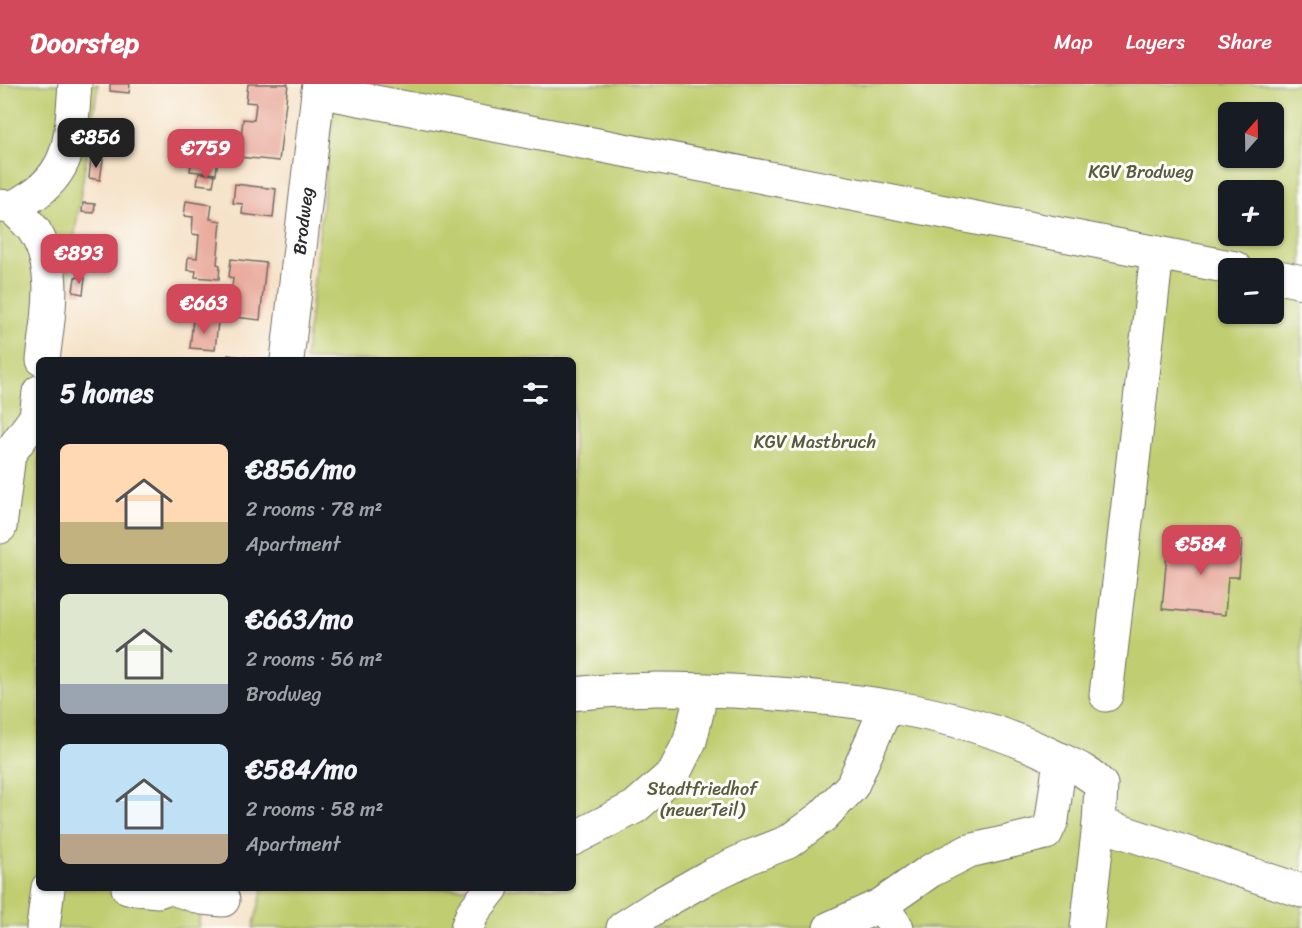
<!DOCTYPE html>
<html lang="en">
<head>
<meta charset="utf-8">
<style>
	body { margin:0; font-family:Sriracha,sans-serif; background:#242831; color:#f1f3f6; height:100vh; display:flex; flex-direction:column; font-size:22px; white-space:nowrap }
	* { box-sizing:border-box; margin:0 }
	p { font-size:20px; color:#9ea1a6 }
	.icon { flex:none; width:33px; height:33px; fill:none; stroke:currentColor; stroke-width:2; stroke-linecap:round; stroke-linejoin:round }
	.map { position:relative; flex:1; overflow:hidden }
	.details { position:absolute; left:36px; top:273px; width:540px; height:534px; display:flex; flex-direction:column; background:#171b24; border-radius:9px; box-shadow:0 2px 4px #0004 }
	.details>* { flex:none }
	.needle { width:39px; rotate:20deg }
	.fabs { position:absolute; left:1218px; top:18px; display:grid; gap:12px }
	.fabs a { display:grid; place-items:center; width:66px; height:66px; border-radius:9px; background:#171b24; box-shadow:0 2px 4px #0004; font-size:30px }
	.price { position:absolute; translate:-50% -51px; padding:0 14px; border-radius:12px; background:#d1495b; color:#fff; font-size:20px; line-height:39px; filter:drop-shadow(0 2px 3px #0008) }
	.price::after { content:''; position:absolute; left:50%; top:36px; width:18px; height:14px; margin-left:-9px; background:inherit; clip-path:polygon(0 0,100% 0,50% 100%) }
	.price.on { background:#222; color:#fff }
	ul { padding:0; list-style:none }
	li { display:flex; align-items:center; gap:18px; height:150px; padding:0 24px }
	li span { display:grid; place-items:center; flex:none; width:168px; height:120px; border-radius:9px; color:#555 }
	li>.icon { margin-inline-start:auto }
	span .icon { width:72px; height:72px; fill:#fffc; stroke-width:1 }
	li b { font-size:26px }
	h2 { display:flex; justify-content:space-between; align-items:center; height:72px; padding:0 24px; font-size:26px }
	header { display:flex; align-items:center; gap:36px; box-sizing:border-box; height:84px; padding:0 30px; background:#d1495b; color:#fff }
	header strong { font-size:28px }
	nav { display:flex; gap:33px; margin-inline-start:auto; font-size:21px }
	.map>svg:first-child { display:block }
	.green { fill:#c0cd6f; stroke:#767c4d; stroke-width:1.5; fill-rule:evenodd }
	.building { fill:#e9ab9d }
	.lines { fill:none; stroke-linecap:round; stroke-linejoin:round }
	.minor-casing { stroke:#726b62; stroke-width:35 }
	.minor { stroke:#fff; stroke-width:33 }
	.labels { text-anchor:middle; dominant-baseline:central; stroke-width:6; stroke-linejoin:round; paint-order:stroke }
	.park-label { font-size:18px; fill:#585c3f; stroke:#fdfcf7 }
	.street-label { font-size:18px; fill:#2b2b2b; stroke:#fdfcf7 }
</style>
</head>
<body>
<header>
<strong>Doorstep</strong>
<nav><a>Map</a><a>Layers</a><a>Share</a></nav>
</header>
<div class="map">
<svg width="1302" height="844" viewBox="0 0 1302 844">
	<rect width="100%" height="100%" fill="#fdfcf7"/>
	<filter id="ink" filterUnits="userSpaceOnUse"><feTurbulence type="fractalNoise" baseFrequency=".0167" numOctaves="2"/><feDisplacementMap in="SourceGraphic" scale="12" xChannelSelector="R" yChannelSelector="G"/><feConvolveMatrix kernelMatrix="1 2 1 2 8 2 1 2 1" color-interpolation-filters="sRGB"/></filter>
	<filter id="wash" filterUnits="userSpaceOnUse"><feTurbulence type="fractalNoise" baseFrequency=".008" numOctaves="4" result="noise"/><feDisplacementMap in="SourceGraphic" scale="24" xChannelSelector="R" yChannelSelector="G"/><feGaussianBlur stdDeviation="1.35" result="paint"/><feColorMatrix in="noise" values="0 0 0 0 0 0 0 0 0 0 0 0 0 0 0 0 0 1.4 0 .05"/><feComposite in="paint" operator="in"/></filter>
	<g filter="url(#wash)">
		<rect width="100%" height="100%" fill="#f5e2c8"/>
		<path class="green" d="M0,0H98L77,134L60,276H39V804H204L198,844H0Z
			M336,0H1302V844H253L263,804H573V276H305ZM1228,28H1274V74H1228ZM1228,106H1274V152H1228ZM1228,184H1274V230H1228Z"/>
		<g id="blocks">
			<path class="building" d="M110,0H130L129,9L110,7Z
				M248,0H288L279,77L239,73L243,35L254,36L256,19L246,18Z
				M193,63L219,66L216,90L190,87L191,80L175,78L176,68L192,70Z
				M91,75L103,76L100,96L89,94Z
				M199,89L215,91L213,102L197,100Z
				M235,100L276,105L273,134L242,130L243,120L233,119Z
				M186,117L212,121L210,135L221,137L217,180L220,181L219,195L195,193L196,187L187,186L188,173L197,174L199,151L192,150L193,133L184,132Z
				M83,119L95,120L94,129L82,128Z
				M231,175L266,179L260,236L226,232L228,222H221L222,211L231,212L233,194L229,193Z
				M75,193L85,194L83,210L73,208Z
				M184,208L204,210L202,230L182,228Z
				M193,235L218,238L215,266L190,264Z
				M228,271L248,274V276H228Z
				M1216,454L1242,456L1239,493H1228L1225,531L1162,525L1168,459L1215,464Z"/>
		</g>
	</g>
	<g filter="url(#ink)">
		<use href="#blocks" fill-opacity="0" stroke="#726b62" stroke-width="1.5"/>
		<g class="lines">
			<g class="minor-casing">
				<g id="minor">
					<path d="M318,7L1235,184"/>
					<path d="M0,122C15,124 18,121 30,113C74,86 71,46 75,0"/>
					<path d="M13,124C20,131 29,139 35,148C59,187 48,233 43,276"/>
					<path d="M1274,192L1302,198"/>
					<path id="s1" d="M287,276L319,0"/>
					<path d="M0,443L9,370L36,333L39,308"/>
					<path d="M573,610C626,603 678,605 732,607C840,613 956,624 1055,673C1072,681 1088,687 1101,701L1099,740L1087,844"/>
					<path d="M1106,611L1157,169"/>
					<path d="M1099,740L1302,807"/>
					<path d="M573,755L635,723L674,689L690,657L698,624L699,606"/>
					<path d="M128,804L158,807L166,804"/>
					<path d="M172,804L202,814L223,816"/>
					<path d="M881,821L897,844"/>
					<path d="M43,844L48,804"/>
					<path d="M467,844L473,828L492,804"/>
					<path d="M623,844L662,819L708,793L752,772L788,758L823,732L852,702L886,624"/>
					<path d="M830,844L881,821L930,787L969,767L1046,749L1052,736L1060,675"/>
				</g>
			</g>
			<use href="#minor" class="minor"/>
		</g>
	</g>
	<g class="labels">
		<g class="park-label">
			<text x="1141" y="88">KGV Brodweg</text>
			<text x="815" y="358">KGV Mastbruch</text>
			<text x="702" y="705">Stadtfriedhof<tspan x="702" dy="21">(neuerTeil)</tspan></text>
		</g>
		<g class="street-label">
			<text stroke="none"><textPath href="#s1" startOffset="140">Brodweg</textPath></text>
		</g>
	</g>
</svg>
<div class="fabs">
<a><svg class="needle" viewBox="-14 -14 28 28"><path d="M0-13l5 13h-10z" fill="#e53935"/><path d="M0 13l5-13h-10z" fill="#9ea1a6"/></svg></a>
<a>+</a>
<a>−</a>
</div>
<b class="price on" style="left:96px;top:85px">€856</b>
<b class="price" style="left:206px;top:96px">€759</b>
<b class="price" style="left:79px;top:201px">€893</b>
<b class="price" style="left:204px;top:251px">€663</b>
<b class="price" style="left:1201px;top:492px">€584</b>
<section class="details">
<h2>5 homes<svg class="icon" aria-label="filters" viewBox="0 0 24 24"><path d="M4 7h16M4 17h16"/><circle cx="9" cy="7" r="2"/><circle cx="15" cy="17" r="2"/></svg></h2>
<ul>
<li><span style="background:linear-gradient(#ffd9b3 65%,#c2b280 0)"><svg class="icon" aria-label="home" viewBox="0 0 24 24"><path d="M3 11l9-7 9 7M6 9v11h12V9"/></svg></span><div><b>€856/mo</b><p>2 rooms · 78 m²</p><p>Apartment</p></div></li>
<li><span style="background:linear-gradient(#dfe7d0 75%,#9aa5b1 0)"><svg class="icon" aria-label="home" viewBox="0 0 24 24"><path d="M3 11l9-7 9 7M6 9v11h12V9"/></svg></span><div><b>€663/mo</b><p>2 rooms · 56 m²</p><p>Brodweg</p></div></li>
<li><span style="background:linear-gradient(#bfe0f5 75%,#b9a48a 0)"><svg class="icon" aria-label="home" viewBox="0 0 24 24"><path d="M3 11l9-7 9 7M6 9v11h12V9"/></svg></span><div><b>€584/mo</b><p>2 rooms · 58 m²</p><p>Apartment</p></div></li>
</ul>
</section>
</div>
</body>
</html>
